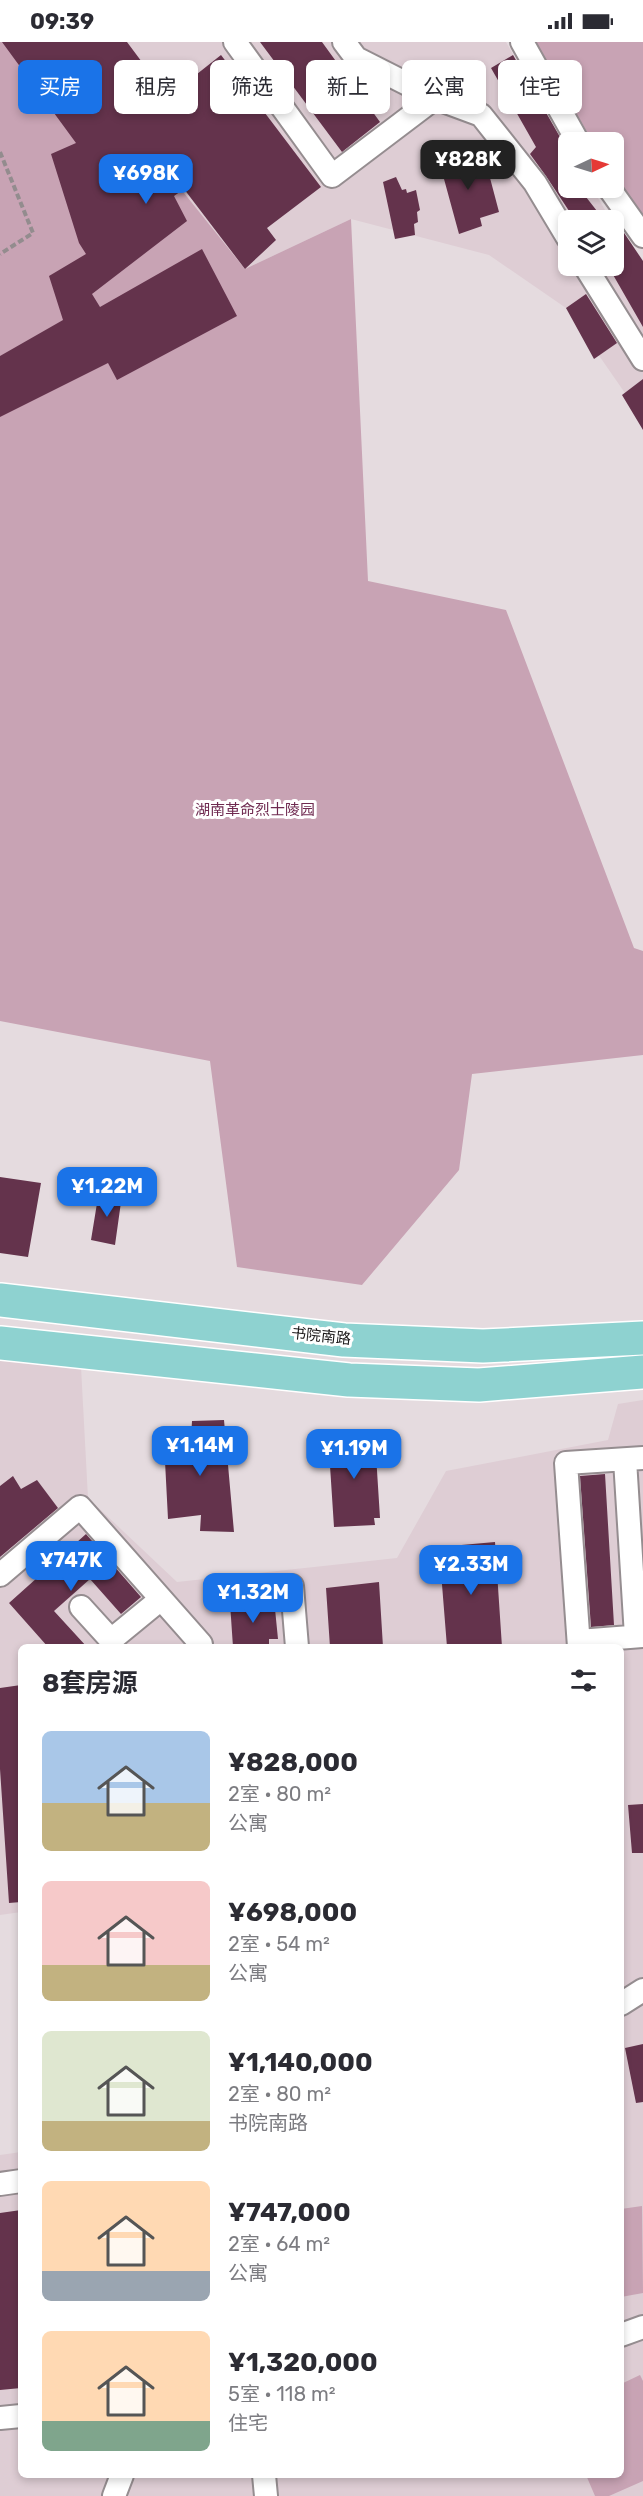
<!DOCTYPE html>
<html lang="zh">
<head>
<meta charset="utf-8">
<style>
	body { margin:0; font-family:Rubik,"Noto Sans SC",sans-serif; background:#f2f2f3; color:#2b2b33; height:100vh; display:flex; flex-direction:column; font-size:22px; white-space:nowrap }
	* { box-sizing:border-box; margin:0 }
	p { font-size:20px; color:#7c7c81 }
	.icon { flex:none; width:33px; height:33px; fill:none; stroke:currentColor; stroke-width:2; stroke-linecap:round; stroke-linejoin:round }
	.map { position:relative; flex:1; overflow:hidden }
	.panel { position:absolute; left:18px; top:1602px; width:606px; height:834px; display:flex; flex-direction:column; background:#fff; border-radius:9px; box-shadow:0 3px 9px #0003 }
	.panel>* { flex:none }
	.hud { position:absolute; left:18px; top:18px; width:608px; height:54px; display:flex; gap:12px }
	.needle { width:39px; rotate:86deg }
	.tools { position:absolute; left:558px; top:90px; display:grid; gap:12px }
	.tools a { display:grid; place-items:center; width:66px; height:66px; border-radius:9px; background:#fff; box-shadow:0 3px 9px #0003; font-size:30px }
	.price { position:absolute; translate:-50% -51px; padding:0 14px; border-radius:12px; background:#1a73e8; color:#fff; font-size:20px; line-height:39px; filter:drop-shadow(0 2px 3px #0008) }
	.price::after { content:''; position:absolute; left:50%; top:36px; width:18px; height:14px; margin-left:-9px; background:inherit; clip-path:polygon(0 0,100% 0,50% 100%) }
	.price.on { background:#222; color:#fff }
	ul { padding:0; list-style:none }
	li { display:flex; align-items:center; gap:18px; height:150px; padding:0 24px }
	li span { display:grid; place-items:center; flex:none; width:168px; height:120px; border-radius:9px; color:#555 }
	li>.icon { margin-inline-start:auto }
	span .icon { width:72px; height:72px; fill:#fffc; stroke-width:1 }
	li b { font-size:26px }
	h2 { display:flex; justify-content:space-between; align-items:center; height:72px; padding:0 24px; font-size:26px }
	.tag { padding:0 21px; border-radius:9px; background:#fff; box-shadow:0 3px 9px #0003; font-size:21px; line-height:54px }
	.tag.on { background:#1a73e8; color:#fff }
	.status { display:flex; justify-content:space-between; align-items:center; height:42px; padding:0 30px; background:#fff; direction:ltr }
	.status svg { height:16px; fill:currentColor }
	.map>svg:first-child { display:block }
	.built { fill:#decdd4 }
	.green { fill:#c8a3b4 }
	.building { fill:#64334c }
	.lines { fill:none; stroke-linecap:round; stroke-linejoin:round }
	.street-casing { stroke:#958d90; stroke-width:26 }
	.primary-casing { stroke:#fff; stroke-width:36 }
	.path { stroke:#938c8e; stroke-width:4; stroke-dasharray:6 3; stroke-linecap:butt }
	.street { stroke:#fff; stroke-width:22 }
	.primary { stroke:#8ed2d0; stroke-width:33 }
	.labels { text-anchor:middle; dominant-baseline:central; stroke-width:6; stroke-linejoin:round; paint-order:stroke }
	.park-label { font-size:15px; fill:#6f2a50; stroke:#fff }
	.street-label { font-size:15px; fill:#1a1718; stroke:#fff }
</style>
</head>
<body>
<div class="status"><b>09:39</b><svg viewBox="0 0 49 12"><path d="M0 12V9h3v3zM5 12V6h3v6zM10 12V3h3v9zM15 12V0h3v12zM26 1h20v11H26zM47 4h2v5h-2z"/></svg></div>
<div class="map">
<svg width="643" height="2454" viewBox="0 0 643 2454">
	<rect width="100%" height="100%" fill="#e5dbdf"/>
	<path class="built" d="M63,0H506L568,107V146H592L611,178H568V224H614V182L643,231V377L566,266L489,213L351,177L245,227Z
		M0,1316L81,1325L88,1456L177,1540L397,1516L446,1429L608,1398L618,1362L643,1358V2454H0V2113L21,2110V2433H621V1605H21V1870L0,1873Z"/>
	<path class="green" d="M0,0H63L245,227L351,177L368,539L506,568L634,906L643,909V1013L472,1032L459,1128L362,1243L237,1225L210,1019L0,979Z
		M534,0H643V178L614,132V100H593Z
		M642,2164L643,2251L621,2255V2167Z
		M640,2333L643,2339V2439L609,2454H595L586,2433H621V2342Z"/>
	<path class="building" d="M2,0H127L168,55L221,13L321,145L267,186L276,198L245,227L184,147L174,154L187,179L92,252L100,265L202,207L237,274L117,338L108,321L0,375V314L63,278L49,234L86,212L79,201L51,112L76,101Z
		M260,0H322L380,80L342,110Z
		M513,13L568,109V146H579L604,178H575L546,134L530,112L536,105L491,26Z
		M461,108L464,121L469,119L470,122L485,117L499,170L480,176L482,184L459,192L438,115Z
		M396,135L402,148L406,147L407,151L416,148L420,168L417,170L418,180L414,182L415,193L395,197L383,140Z
		M614,176L643,219V285L608,224H614Z
		M586,252L617,301L594,317L566,266Z
		M643,337V388L622,353Z
		M0,1135L41,1141L28,1215L0,1211Z
		M99,1149L122,1153L115,1203L91,1198Z
		M224,1378L234,1490L200,1489L201,1473L168,1477L164,1400L191,1396L192,1379Z
		M369,1390V1397H375L380,1476H374L375,1483L334,1485L328,1393Z
		M605,1432L614,1583L591,1585L580,1434Z
		M13,1434L21,1447L37,1438L58,1466L0,1515V1444Z
		M86,1492L141,1555L121,1572L90,1537L54,1569L87,1605H48L9,1561Z
		M495,1500L502,1605H447L439,1505Z
		M379,1540L383,1605H330L326,1546Z
		M266,1559L267,1568L275,1567L278,1597H269V1605H233L230,1561Z
		M21,1643V1860L9,1861L0,1727V1646Z
		M643,1762V1811H632L628,1763Z
		M643,2002V2060L636,2061L625,2006Z
		M21,2168V2346L0,2348V2171Z"/>
	<g class="lines">
		<g class="street-casing">
			<path id="street" d="M235,0L332,134L435,56
				M344,0L356,16L435,56L481,73L535,141L568,196
				M522,0L578,100
				M609,146L643,194
				M585,224L643,317
				M625,1418L636,1594
				M0,1533L80,1465L201,1602V1605
				M222,1548L292,1544L297,1605
				M81,1565L111,1598L161,1557
				M579,1599L643,1594
				M579,1605L566,1421L643,1416
				M621,1962L643,1948
				M0,2142L21,2139
				M621,2293L643,2285
				M0,2376L21,2374
				M264,2433L266,2454
				M114,2454L122,2433"/>
		</g>
		<g class="primary-casing">
			<path id="primary" d="M0,1258L344,1298L483,1304L643,1296
				M0,1301L349,1338L479,1343L643,1330"/>
		</g>
		<path class="path" d="M0,110L33,191L0,212"/>
		<use href="#street" class="street"/>
		<use href="#primary" class="primary"/>
	</g>
	<g class="labels">
		<g class="park-label">
			<text x="255" y="768">湖南革命烈士陵园</text>
		</g>
		<g class="street-label">
			<text transform="translate(321 1294) rotate(6)">书院南路</text>
		</g>
	</g>
</svg>
<div class="tools">
<a><svg class="needle" viewBox="-14 -14 28 28"><path d="M0-13l5 13h-10z" fill="#e53935"/><path d="M0 13l5-13h-10z" fill="#7c7c81"/></svg></a>
<a><svg class="icon" aria-label="layers" viewBox="0 0 24 24"><path d="M12 4l9 5-9 5-9-5zM3 14l9 5 9-5"/></svg></a>
</div>
<b class="price on" style="left:468px;top:149px">¥828K</b>
<b class="price" style="left:146px;top:163px">¥698K</b>
<b class="price" style="left:107px;top:1176px">¥1.22M</b>
<b class="price" style="left:200px;top:1435px">¥1.14M</b>
<b class="price" style="left:354px;top:1438px">¥1.19M</b>
<b class="price" style="left:71px;top:1550px">¥747K</b>
<b class="price" style="left:471px;top:1554px">¥2.33M</b>
<b class="price" style="left:253px;top:1582px">¥1.32M</b>
<div class="hud">
<a class="tag on">买房</a>
<a class="tag">租房</a>
<a class="tag">筛选</a>
<a class="tag">新上</a>
<a class="tag">公寓</a>
<a class="tag">住宅</a>
</div>
<section class="panel">
<h2>8套房源<svg class="icon" aria-label="filters" viewBox="0 0 24 24"><path d="M4 7h16M4 17h16"/><circle cx="9" cy="7" r="2"/><circle cx="15" cy="17" r="2"/></svg></h2>
<ul>
<li><span style="background:linear-gradient(#a9c7e8 60%,#c2b280 0)"><svg class="icon" aria-label="home" viewBox="0 0 24 24"><path d="M3 11l9-7 9 7M6 9v11h12V9"/></svg></span><div><b>¥828,000</b><p>2室 · 80 m²</p><p>公寓</p></div></li>
<li><span style="background:linear-gradient(#f6c9c9 70%,#c2b280 0)"><svg class="icon" aria-label="home" viewBox="0 0 24 24"><path d="M3 11l9-7 9 7M6 9v11h12V9"/></svg></span><div><b>¥698,000</b><p>2室 · 54 m²</p><p>公寓</p></div></li>
<li><span style="background:linear-gradient(#dfe7d0 75%,#c2b280 0)"><svg class="icon" aria-label="home" viewBox="0 0 24 24"><path d="M3 11l9-7 9 7M6 9v11h12V9"/></svg></span><div><b>¥1,140,000</b><p>2室 · 80 m²</p><p>书院南路</p></div></li>
<li><span style="background:linear-gradient(#ffd9b3 75%,#9aa5b1 0)"><svg class="icon" aria-label="home" viewBox="0 0 24 24"><path d="M3 11l9-7 9 7M6 9v11h12V9"/></svg></span><div><b>¥747,000</b><p>2室 · 64 m²</p><p>公寓</p></div></li>
<li><span style="background:linear-gradient(#ffd9b3 75%,#7fa58c 0)"><svg class="icon" aria-label="home" viewBox="0 0 24 24"><path d="M3 11l9-7 9 7M6 9v11h12V9"/></svg></span><div><b>¥1,320,000</b><p>5室 · 118 m²</p><p>住宅</p></div></li>
</ul>
</section>
</div>
</body>
</html>
